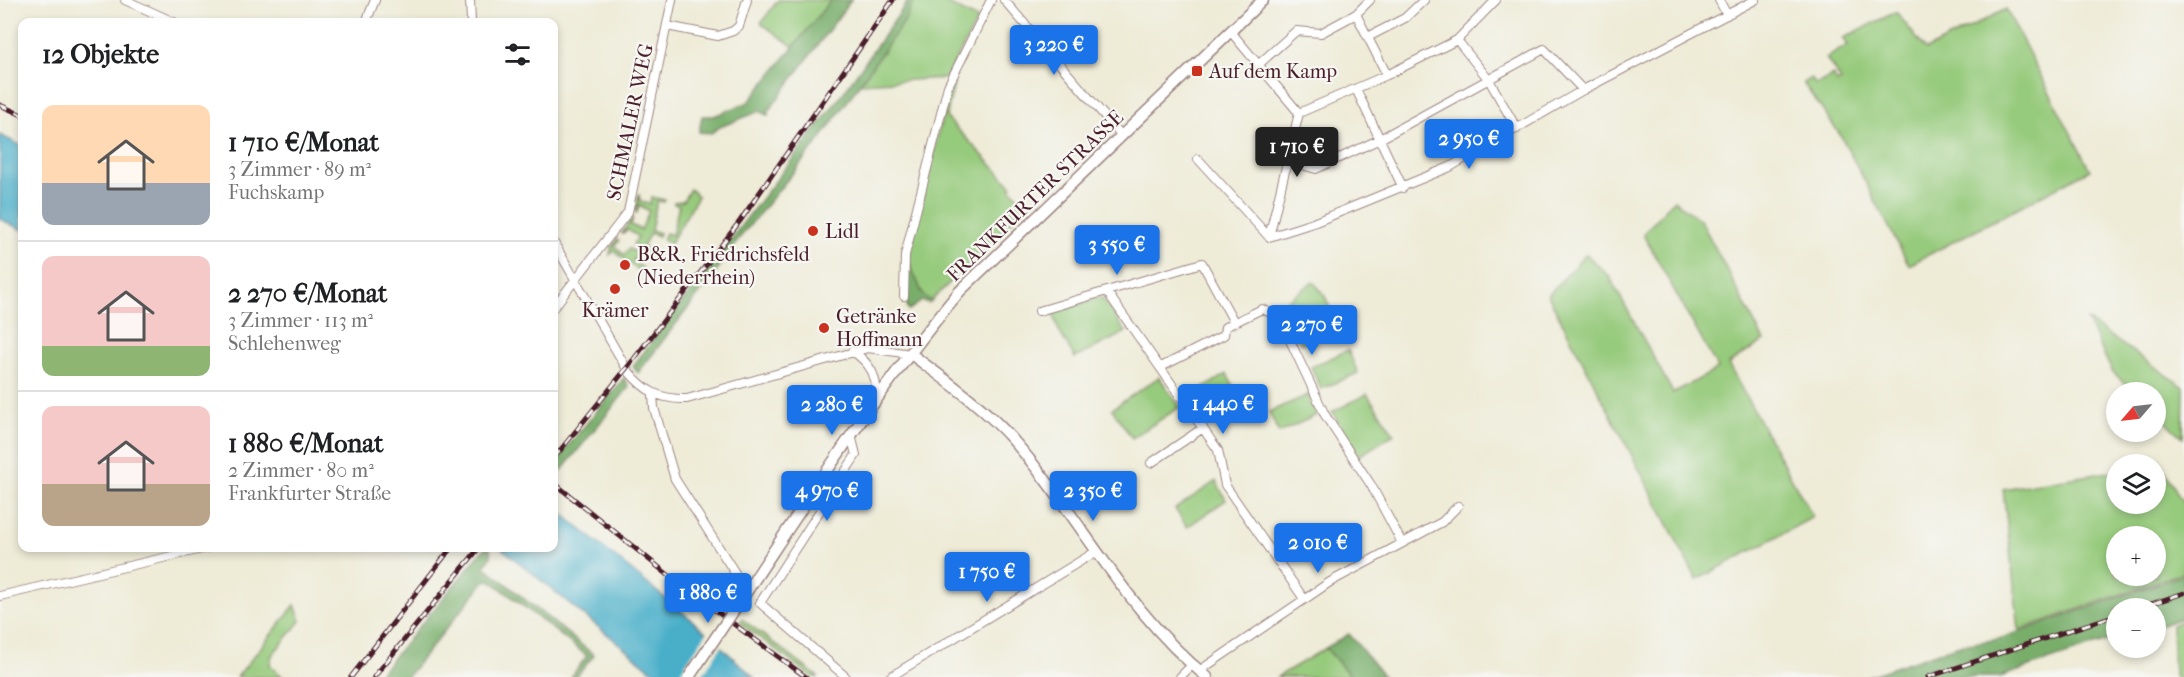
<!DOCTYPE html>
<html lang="de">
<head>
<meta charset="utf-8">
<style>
	body { margin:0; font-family:"IM FELL French Canon",serif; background:#f2f2f2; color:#202124; height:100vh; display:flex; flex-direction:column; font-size:22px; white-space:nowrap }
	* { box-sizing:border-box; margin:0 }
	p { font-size:20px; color:#757577 }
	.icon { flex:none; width:33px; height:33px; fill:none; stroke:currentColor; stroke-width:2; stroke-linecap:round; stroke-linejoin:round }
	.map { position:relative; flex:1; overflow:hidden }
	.side { position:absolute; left:18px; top:18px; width:540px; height:534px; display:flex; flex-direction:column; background:#fff; border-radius:12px; box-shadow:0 3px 9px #0003 }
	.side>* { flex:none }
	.needle { width:39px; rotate:242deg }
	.tools { position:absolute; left:2106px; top:382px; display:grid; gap:12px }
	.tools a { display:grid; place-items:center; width:60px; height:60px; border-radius:50%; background:#fff; box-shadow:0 3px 9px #0003; font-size:30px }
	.price { position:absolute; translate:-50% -51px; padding:0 14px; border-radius:6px; background:#1a73e8; color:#fff; font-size:20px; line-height:39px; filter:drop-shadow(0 2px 3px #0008) }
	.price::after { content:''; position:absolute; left:50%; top:36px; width:18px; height:14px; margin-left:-9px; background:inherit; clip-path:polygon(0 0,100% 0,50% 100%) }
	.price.current { background:#222; color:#fff }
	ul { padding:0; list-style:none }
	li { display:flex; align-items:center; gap:18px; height:150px; padding:0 24px }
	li+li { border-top:2px solid #e0e0e0 }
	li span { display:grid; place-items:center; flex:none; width:168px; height:120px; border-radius:12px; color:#555 }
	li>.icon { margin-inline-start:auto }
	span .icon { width:72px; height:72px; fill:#fffc; stroke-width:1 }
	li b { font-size:26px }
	h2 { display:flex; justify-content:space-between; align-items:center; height:72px; padding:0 24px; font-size:26px }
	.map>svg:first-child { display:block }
	.green { fill:#96ca7b; stroke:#707453; stroke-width:1.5; fill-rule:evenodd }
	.forest { fill:#78ae6b; stroke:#61664b; stroke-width:1.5 }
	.water { fill:#4aafc9; stroke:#4a677a; stroke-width:1.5 }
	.pier { fill:#eeebd7 }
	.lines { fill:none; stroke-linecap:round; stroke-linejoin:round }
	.street-casing { stroke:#9c8581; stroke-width:10 }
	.secondary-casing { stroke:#9c8581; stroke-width:13 }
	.street { stroke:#fff; stroke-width:8 }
	.secondary { stroke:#fff; stroke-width:10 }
	.rail-casing { stroke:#4a1f2b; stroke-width:5 }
	.rail { stroke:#f6f6f2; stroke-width:3; stroke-dasharray:9; stroke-linecap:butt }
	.secondary-bridge-casing { stroke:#9c8581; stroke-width:13; stroke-linecap:butt }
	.secondary-bridge { stroke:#fff; stroke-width:10 }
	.poi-dot { fill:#c8321e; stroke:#f6f6f2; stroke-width:2 }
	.labels { text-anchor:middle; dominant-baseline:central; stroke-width:4.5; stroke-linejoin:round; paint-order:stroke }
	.poi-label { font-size:20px; fill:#4a1f2b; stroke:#f6f6f2; text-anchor:start }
	.street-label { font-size:20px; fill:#4a1f2b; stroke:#f6f6f2 }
</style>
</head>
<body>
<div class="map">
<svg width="2184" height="677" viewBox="0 0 2184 677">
	<rect width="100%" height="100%" fill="#f6f6f2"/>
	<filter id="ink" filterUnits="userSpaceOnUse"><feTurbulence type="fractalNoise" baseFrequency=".0167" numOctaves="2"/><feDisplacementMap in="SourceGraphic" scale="12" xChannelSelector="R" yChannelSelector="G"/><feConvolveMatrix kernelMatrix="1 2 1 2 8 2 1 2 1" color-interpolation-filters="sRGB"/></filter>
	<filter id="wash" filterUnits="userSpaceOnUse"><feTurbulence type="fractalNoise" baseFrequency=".008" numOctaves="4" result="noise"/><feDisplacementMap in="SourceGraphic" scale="24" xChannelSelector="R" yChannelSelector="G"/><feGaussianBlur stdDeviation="1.35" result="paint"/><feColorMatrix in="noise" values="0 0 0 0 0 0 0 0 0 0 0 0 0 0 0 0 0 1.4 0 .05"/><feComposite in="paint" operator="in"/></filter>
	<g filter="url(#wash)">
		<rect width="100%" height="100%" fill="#eeebd7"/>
		<path class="green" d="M778,0H831L794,47L761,23Z
			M914,0H940L978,19L946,78L860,83L906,19Z
			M2006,9L2090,170L1909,265L1841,136L1803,83L1811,78L1816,85L1833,75L1837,82L1841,80L1826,58L1848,45L1843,38L1896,12L1926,50Z
			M954,84L946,117L1012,186L1010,188L1027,206L931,301L923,295L909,263L906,276L908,256L950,86Z
			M690,189L698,196L670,244L663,240L666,233L672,235L679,205L674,204V202L683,201Z
			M639,194L640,201L650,204L651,197L665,200L664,202L657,201L651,230L659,233L658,236L650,233L643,246L648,250L646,252L633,244L638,237L628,230L621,234L633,217L631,225L641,230L649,211L639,205L637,213L635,212Z
			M1674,200L1701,221L1764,341L1728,364L1813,517L1697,580L1548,295L1586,254L1609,276L1673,393L1718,369L1643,234Z
			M617,239L619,241L615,246L624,255L629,249L638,253L633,260L643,268L640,272L614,251L610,255L611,248Z
			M1313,282L1324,294L1338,327L1301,344L1292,322L1278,307Z
			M1098,298H1102L1126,332L1075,358L1059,331L1053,313Z
			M2087,320L2184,387L2183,438L2156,413V393H2135L2112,371Z
			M1348,350L1358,373L1321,389L1311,367Z
			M1227,374L1241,402L1208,421L1189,396Z
			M1159,377L1180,407L1132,438L1112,409Z
			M1367,394L1394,434L1359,456L1332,412Z
			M1308,395L1317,415L1279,433L1269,412Z
			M2159,460L2184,505V572L2019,630L2003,489L2116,471V504H2156V465H2139ZM2116,537H2156V576H2116Z
			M1216,481L1226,500L1187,527L1175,509Z
			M295,605L301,621L272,655L270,665L283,677H237Z
			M742,619L818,677H812L740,623Z
			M2184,620V677H2174L2172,625Z
			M1326,648L1351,677H1277Z"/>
		<path class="forest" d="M831,0H851L768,112V116L760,111L720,127L711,133L699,132L702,116H714L749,102Z
			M909,0H914L906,19L819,141L737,241L716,272L638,373L633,366L841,96Z
			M909,262L923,295L931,301L929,303L922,301L909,310L907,307L906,276Z
			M624,378L629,387L558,475L554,471V463Z
			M485,548H490L491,557L484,566L594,655L576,677H571L587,656L490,580L485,581L407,677H377Z
			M2184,574V617L2156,627V609H2116V638L2000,677H1866L1956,646L1999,639Z
			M1349,634L1384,677H1351L1326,648Z"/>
		<path class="water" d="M0,135L22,146V230L0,219Z
			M554,507L692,620L754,677H660L501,548H554Z"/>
		<path class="pier" d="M708,631L723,644L701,677H677Z"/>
	</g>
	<g filter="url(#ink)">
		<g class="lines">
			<g class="street-casing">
				<path id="street" d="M125,0L174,22
					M470,0L471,22
					M1004,0L1122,136
					M1370,0L1356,14L1387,75
					M1719,0L1727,15
					M366,22L375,0
					M667,26L718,36L733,31L739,26L747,0
					M1231,32L1299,113L1387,75L1457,40L1496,0
					M1368,37L1405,18L1424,0
					M1457,40L1489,80L1517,129
					M1259,64L1296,31L1321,33L1356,14
					M1356,89L1403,188
					M1198,159L1269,237L1313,223L1450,167L1583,90L1755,0
					M1288,161L1316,169L1380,139L1544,49L1583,90
					M1269,237L1299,113
					M554,243L628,371C645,391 660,400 687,399L868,348L911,354
					M1107,292L1218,450L1225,485L1304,599
					M904,296L905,255L948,86L991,0
					M554,307L628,212L672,0
					M1039,311L1202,263L1234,322
					M852,351C872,364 877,377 877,400
					M1161,367L1224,335L1225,327L1262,309L1279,317L1325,415L1371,485L1402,543
					M653,395L654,408L675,479L735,573
					M1151,463L1203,428
					M0,596L206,548
					M1199,671L1330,582L1442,522L1458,506
					M846,677L760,603L856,455L851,435
					M890,677L1097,551
					M1180,677L1192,665"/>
			</g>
			<g class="secondary-casing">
				<path id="secondary" d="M911,354C947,381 983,406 1013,440C1081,517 1126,612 1207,677
					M749,588C816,487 882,384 960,291L1263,0"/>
			</g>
			<use href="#street" class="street"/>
			<use href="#secondary" class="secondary"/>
			<g class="rail-casing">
				<path id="rail" d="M0,105L22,115
					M554,458L634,359L740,221L893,0
					M554,483L682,586L806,677
					M2136,609L2184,593
					M351,677L451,548
					M374,677L479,548
					M1928,677L2116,615"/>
			</g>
			<use href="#rail" class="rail"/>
			<g class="secondary-bridge-casing">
				<path id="secondary-bridge" d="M689,677L749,588"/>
			</g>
			<use href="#secondary-bridge" class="secondary-bridge"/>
		</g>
	</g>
	<g class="poi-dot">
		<rect x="1191" y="65" width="12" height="12" rx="3"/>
		<circle cx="813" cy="231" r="6"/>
		<circle cx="625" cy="265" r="6"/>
		<circle cx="615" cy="289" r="6"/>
		<circle cx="824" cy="328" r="6"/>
	</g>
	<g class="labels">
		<g class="poi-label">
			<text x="1209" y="71">Auf dem Kamp</text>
			<text x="825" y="231">Lidl</text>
			<text x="637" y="254">B&amp;R, Friedrichsfeld<tspan x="637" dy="23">(Niederrhein)</tspan></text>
			<text x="615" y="310" text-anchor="middle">Krämer</text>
			<text x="836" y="316">Getränke<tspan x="836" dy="23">Hoffmann</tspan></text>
		</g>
		<g class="street-label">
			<text transform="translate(630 122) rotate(-78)">SCHMALER WEG</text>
			<text transform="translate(1035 196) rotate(-44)">FRANKFURTER STRASSE</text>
		</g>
	</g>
</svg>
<div class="tools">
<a><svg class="needle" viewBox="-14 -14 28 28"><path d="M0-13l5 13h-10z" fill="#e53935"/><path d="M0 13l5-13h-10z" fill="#757577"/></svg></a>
<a><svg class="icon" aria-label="layers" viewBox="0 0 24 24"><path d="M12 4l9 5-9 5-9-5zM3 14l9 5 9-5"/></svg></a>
<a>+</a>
<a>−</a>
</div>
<b class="price" style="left:1054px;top:76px">3 220 €</b>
<b class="price" style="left:1469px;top:170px">2 950 €</b>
<b class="price current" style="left:1297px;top:178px">1 710 €</b>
<b class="price" style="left:1117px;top:276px">3 550 €</b>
<b class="price" style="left:1312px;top:356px">2 270 €</b>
<b class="price" style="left:1223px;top:435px">1 440 €</b>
<b class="price" style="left:832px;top:436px">2 280 €</b>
<b class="price" style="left:827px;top:522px">4 970 €</b>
<b class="price" style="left:1093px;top:522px">2 350 €</b>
<b class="price" style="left:1318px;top:574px">2 010 €</b>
<b class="price" style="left:987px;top:603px">1 750 €</b>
<b class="price" style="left:708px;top:624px">1 880 €</b>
<section class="side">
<h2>12 Objekte<svg class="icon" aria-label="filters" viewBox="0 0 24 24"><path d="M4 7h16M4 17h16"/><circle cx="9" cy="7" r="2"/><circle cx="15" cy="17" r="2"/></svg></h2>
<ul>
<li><span style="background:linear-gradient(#ffd9b3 65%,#9aa5b1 0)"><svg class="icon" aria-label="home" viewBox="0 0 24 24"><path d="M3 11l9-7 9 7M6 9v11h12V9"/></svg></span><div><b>1 710 €/Monat</b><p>3 Zimmer · 89 m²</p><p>Fuchskamp</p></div></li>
<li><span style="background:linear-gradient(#f6c9c9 75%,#8fb573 0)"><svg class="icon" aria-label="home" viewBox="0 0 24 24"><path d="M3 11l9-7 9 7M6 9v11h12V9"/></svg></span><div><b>2 270 €/Monat</b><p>3 Zimmer · 113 m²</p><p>Schlehenweg</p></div></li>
<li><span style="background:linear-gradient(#f6c9c9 65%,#b9a48a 0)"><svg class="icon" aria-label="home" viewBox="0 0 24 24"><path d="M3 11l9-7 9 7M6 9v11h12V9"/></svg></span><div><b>1 880 €/Monat</b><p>2 Zimmer · 80 m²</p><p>Frankfurter Straße</p></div></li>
</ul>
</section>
</div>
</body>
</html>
